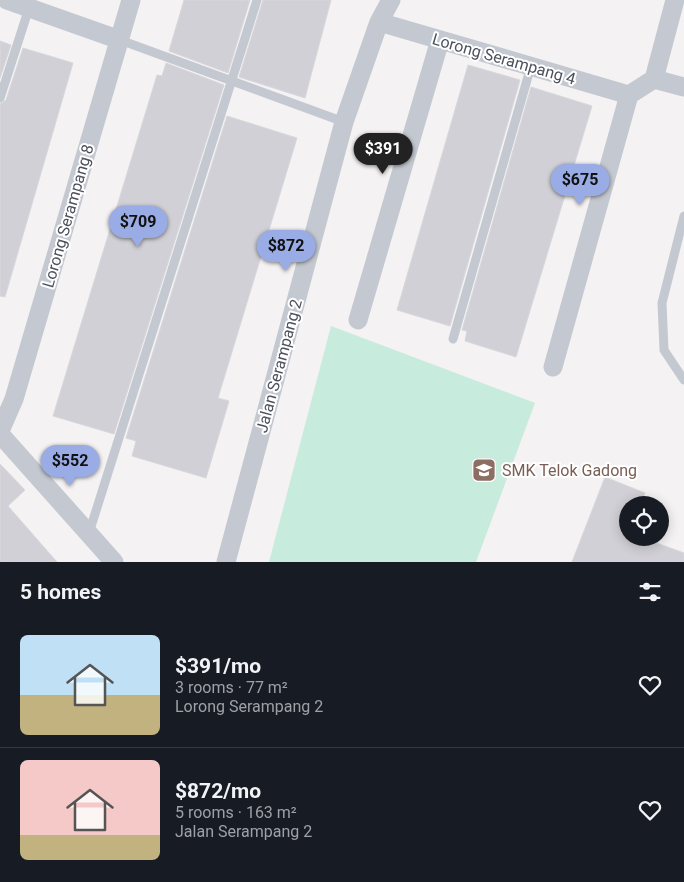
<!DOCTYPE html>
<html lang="en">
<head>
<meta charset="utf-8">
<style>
	body { margin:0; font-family:Roboto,sans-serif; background:#20242c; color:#f1f3f6; height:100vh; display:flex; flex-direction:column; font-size:19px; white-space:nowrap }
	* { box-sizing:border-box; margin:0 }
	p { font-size:16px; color:#9ea1a6 }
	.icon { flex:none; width:28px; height:28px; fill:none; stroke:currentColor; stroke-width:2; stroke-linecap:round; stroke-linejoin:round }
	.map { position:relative; height:562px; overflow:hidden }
	.details { display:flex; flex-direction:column; background:#171b24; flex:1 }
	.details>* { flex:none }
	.fabs { position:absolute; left:619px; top:496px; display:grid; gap:10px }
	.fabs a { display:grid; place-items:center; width:50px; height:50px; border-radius:50%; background:#171b24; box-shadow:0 2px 12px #0003; font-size:25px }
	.price { position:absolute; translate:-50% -42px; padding:0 11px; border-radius:18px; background:#9aace5; color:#111; font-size:16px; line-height:32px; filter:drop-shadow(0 1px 2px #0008) }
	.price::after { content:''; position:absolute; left:50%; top:30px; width:15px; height:11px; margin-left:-8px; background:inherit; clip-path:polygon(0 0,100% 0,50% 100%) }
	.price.active { background:#222; color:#fff }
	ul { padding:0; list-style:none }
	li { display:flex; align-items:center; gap:15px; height:125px; padding:0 20px }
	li+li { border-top:1px solid #363941 }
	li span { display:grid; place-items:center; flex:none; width:140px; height:100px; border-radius:8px; color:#555 }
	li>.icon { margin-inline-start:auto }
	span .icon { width:60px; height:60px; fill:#fffc; stroke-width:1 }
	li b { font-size:21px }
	h2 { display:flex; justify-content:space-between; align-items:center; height:60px; padding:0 20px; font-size:21px }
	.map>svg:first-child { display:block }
	.green { fill:#c7ebdc }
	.building { fill:#d0d0d6; stroke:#d7d7dc }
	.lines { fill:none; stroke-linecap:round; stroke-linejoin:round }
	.lane { stroke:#c4c9d1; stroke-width:9 }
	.street { stroke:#c4c9d1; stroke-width:19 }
	.labels { text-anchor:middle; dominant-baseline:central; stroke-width:4; stroke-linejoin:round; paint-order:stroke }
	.street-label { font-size:16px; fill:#4c515d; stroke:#fff }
	.education-label { font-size:16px; fill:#785e54; stroke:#fff; text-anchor:start }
</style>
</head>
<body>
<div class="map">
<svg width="684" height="562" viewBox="0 0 684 562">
	<rect width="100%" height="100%" fill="#f4f2f2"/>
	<path class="green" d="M331,326L535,403L476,562H269Z"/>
	<path class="building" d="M184,0H250L228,73L169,51Z
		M263,0H331L305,98L239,77Z
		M0,41L11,45L0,78Z
		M23,48L73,63L5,297L0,296V104L6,100Z
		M166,63L224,85L114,434L53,416L157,75L162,76Z
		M468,65L520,80L450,326L397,310Z
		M531,87L592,106L516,357L465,341L467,331L462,330Z
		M227,116L297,138L218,398L229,401L206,478L132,456L136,441L126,438Z
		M0,464L25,490L8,506L57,562H0Z
		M605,477L645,493L640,505H628V538H643L684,553V562H572Z"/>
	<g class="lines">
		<path class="lane" d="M120,40L344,122
			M0,98L29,8
			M684,216L662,303L664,350L684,380
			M453,339L531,66
			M89,533L257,0"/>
		<path class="street" d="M7,0L120,40
			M379,22L629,95
			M654,79L675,0
			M654,79L684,87
			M358,320L440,40
			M553,367L629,95L654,79
			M0,431L14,399L131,0
			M0,434L114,562
			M226,562L344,122L379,22L391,0"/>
	</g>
	<defs>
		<g id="school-square" transform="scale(1.25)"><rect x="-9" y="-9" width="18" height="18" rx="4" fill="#8d6e63" stroke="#fff"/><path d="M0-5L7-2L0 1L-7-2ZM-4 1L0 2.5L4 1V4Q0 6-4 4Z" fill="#fff"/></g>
	</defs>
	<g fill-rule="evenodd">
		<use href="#school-square" x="484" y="470"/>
	</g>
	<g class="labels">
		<g class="street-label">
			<text transform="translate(504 59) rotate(16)">Lorong Serampang 4</text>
			<text transform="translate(68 216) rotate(-74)">Lorong Serampang 8</text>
			<text transform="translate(279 366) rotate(-75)">Jalan Serampang 2</text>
		</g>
		<g class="education-label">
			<text x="502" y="470">SMK Telok Gadong</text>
		</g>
	</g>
</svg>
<div class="fabs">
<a><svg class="icon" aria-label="locate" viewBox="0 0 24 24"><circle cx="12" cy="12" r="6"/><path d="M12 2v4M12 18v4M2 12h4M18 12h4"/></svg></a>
</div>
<b class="price active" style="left:383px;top:175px">$391</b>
<b class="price" style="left:580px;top:206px">$675</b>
<b class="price" style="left:138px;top:248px">$709</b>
<b class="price" style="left:286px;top:272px">$872</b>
<b class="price" style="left:70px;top:487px">$552</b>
</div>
<section class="details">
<h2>5 homes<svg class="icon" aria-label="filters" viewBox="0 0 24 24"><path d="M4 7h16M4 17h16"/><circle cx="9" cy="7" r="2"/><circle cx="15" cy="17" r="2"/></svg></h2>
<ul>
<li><span style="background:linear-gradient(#bfe0f5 60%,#c2b280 0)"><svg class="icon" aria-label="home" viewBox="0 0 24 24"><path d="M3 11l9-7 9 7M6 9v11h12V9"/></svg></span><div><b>$391/mo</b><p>3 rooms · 77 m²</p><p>Lorong Serampang 2</p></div><svg class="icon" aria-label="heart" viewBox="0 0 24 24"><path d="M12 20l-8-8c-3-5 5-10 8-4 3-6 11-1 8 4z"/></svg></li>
<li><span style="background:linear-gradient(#f6c9c9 75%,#c2b280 0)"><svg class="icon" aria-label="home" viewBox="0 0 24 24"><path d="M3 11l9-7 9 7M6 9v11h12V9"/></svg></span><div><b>$872/mo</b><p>5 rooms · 163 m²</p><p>Jalan Serampang 2</p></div><svg class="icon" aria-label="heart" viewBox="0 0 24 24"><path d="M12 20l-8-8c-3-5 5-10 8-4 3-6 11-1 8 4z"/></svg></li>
</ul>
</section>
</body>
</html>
